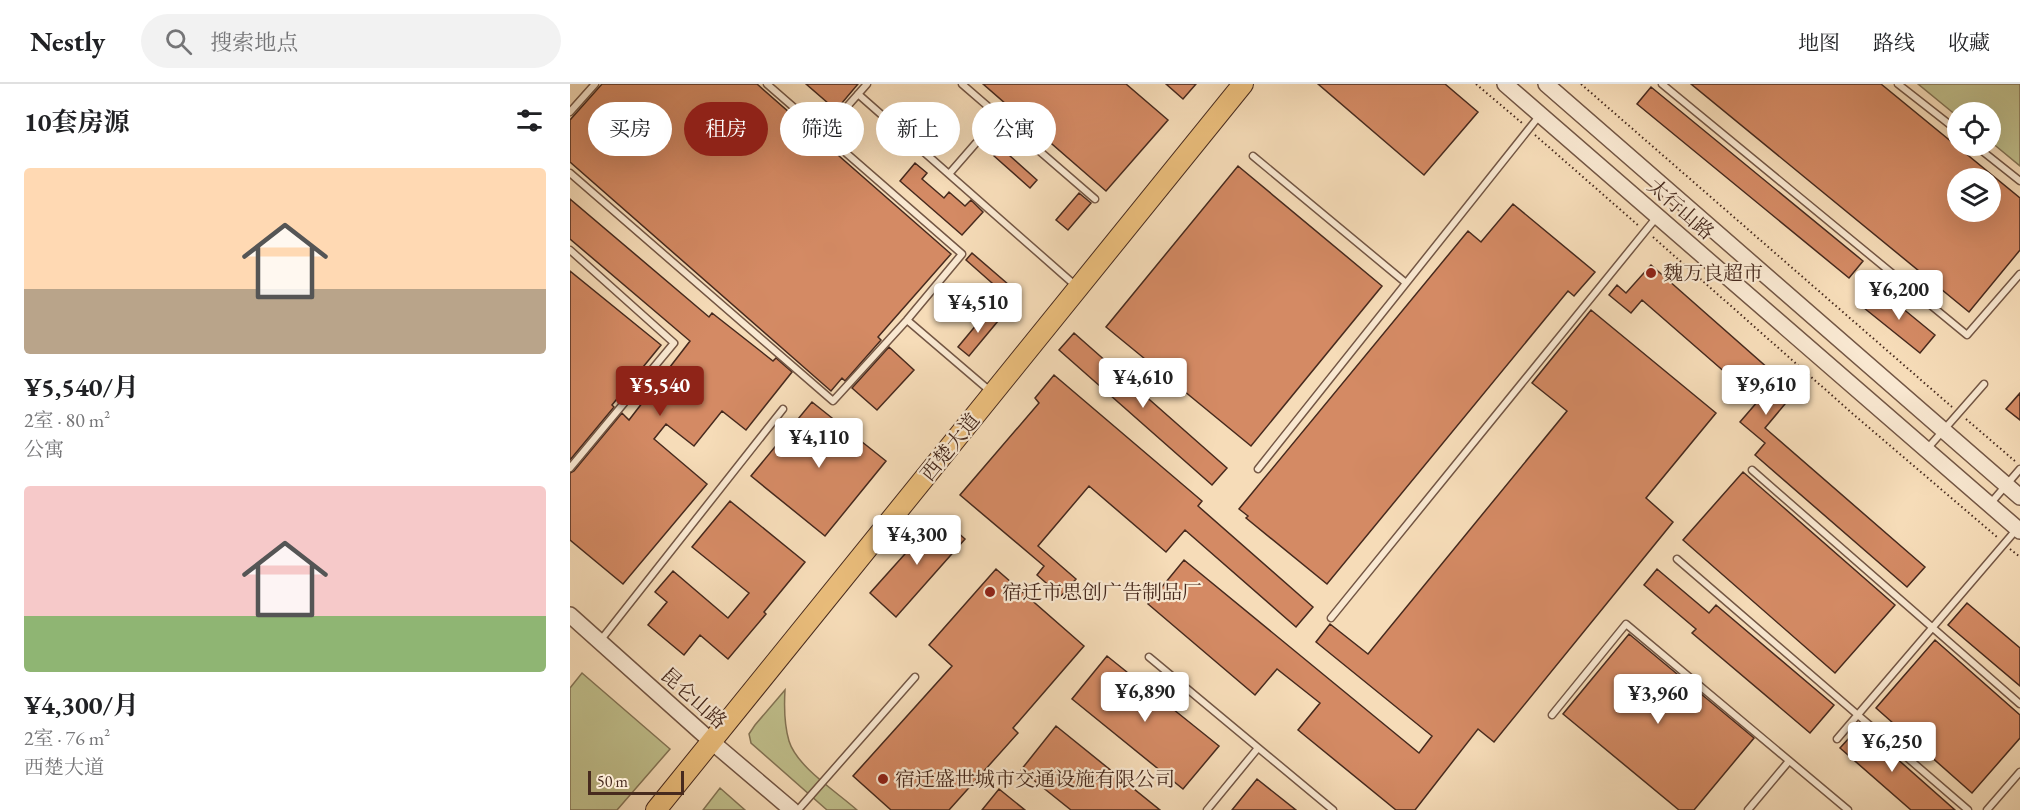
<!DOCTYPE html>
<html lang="zh">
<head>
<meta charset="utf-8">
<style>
	body { margin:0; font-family:"EB Garamond","Noto Serif SC",serif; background:#f2f2f2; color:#202124; height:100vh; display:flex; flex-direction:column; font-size:22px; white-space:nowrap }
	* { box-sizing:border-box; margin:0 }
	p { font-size:20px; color:#757577 }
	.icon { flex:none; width:33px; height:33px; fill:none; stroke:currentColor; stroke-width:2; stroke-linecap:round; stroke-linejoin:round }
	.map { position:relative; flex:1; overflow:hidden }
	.drawer { display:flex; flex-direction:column; background:#fff; width:570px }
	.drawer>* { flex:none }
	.hud { position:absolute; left:18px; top:18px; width:570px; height:54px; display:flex; gap:12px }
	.buttons { position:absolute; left:1377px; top:18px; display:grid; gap:12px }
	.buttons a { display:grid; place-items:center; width:54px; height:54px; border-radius:50%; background:#fff; box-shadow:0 6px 24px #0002; font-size:30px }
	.scale { position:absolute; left:18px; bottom:15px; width:96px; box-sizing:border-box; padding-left:6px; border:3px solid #472a1e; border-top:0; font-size:16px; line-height:21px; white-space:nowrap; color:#472a1e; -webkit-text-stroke:4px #f9e8d1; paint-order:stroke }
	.price { position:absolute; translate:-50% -51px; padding:0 14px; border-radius:6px; background:#fff; color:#222; font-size:20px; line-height:39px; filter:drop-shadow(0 2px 3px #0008) }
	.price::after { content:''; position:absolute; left:50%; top:36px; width:18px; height:14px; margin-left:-9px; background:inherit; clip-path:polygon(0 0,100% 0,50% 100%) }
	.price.on { background:#8f2418; color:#fff }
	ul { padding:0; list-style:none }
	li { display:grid; align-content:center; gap:12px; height:318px; padding:0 24px }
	li span { display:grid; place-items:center; height:186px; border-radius:6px; color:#555 }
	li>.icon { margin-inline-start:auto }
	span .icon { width:108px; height:108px; fill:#fffc; stroke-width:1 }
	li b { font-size:26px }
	h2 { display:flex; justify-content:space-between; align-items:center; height:72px; padding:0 24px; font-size:26px }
	.chip { padding:0 21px; border-radius:27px; background:#fff; box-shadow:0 6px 24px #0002; font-size:21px; line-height:54px }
	.chip.on { background:#8f2418; color:#fff }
	header { display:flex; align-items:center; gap:36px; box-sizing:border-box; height:84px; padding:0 30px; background:#fff; border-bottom:2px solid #e0e0e0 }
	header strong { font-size:28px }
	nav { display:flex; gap:33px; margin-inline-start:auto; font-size:21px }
	.search { width:420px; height:54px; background:#f2f2f2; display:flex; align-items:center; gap:15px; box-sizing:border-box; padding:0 21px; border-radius:33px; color:#757577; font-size:22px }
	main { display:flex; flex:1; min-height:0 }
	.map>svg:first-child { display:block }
	.green { fill:#c0bf8c; stroke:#847455; stroke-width:1.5 }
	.building { fill:#d48a64; stroke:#472a1e; stroke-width:1.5; fill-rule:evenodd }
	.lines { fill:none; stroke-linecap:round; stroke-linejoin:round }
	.service-casing { stroke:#735644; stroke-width:9 }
	.tertiary-casing { stroke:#735644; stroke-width:18 }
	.primary-casing { stroke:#472a1e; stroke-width:22 }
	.path { stroke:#472a1e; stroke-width:2; stroke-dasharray:1.5 3; stroke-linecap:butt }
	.service { stroke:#f9e8d1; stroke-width:6 }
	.tertiary { stroke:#f9e8d1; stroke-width:15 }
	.primary { stroke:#ebbe7c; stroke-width:20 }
	.poi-dot { fill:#8f2418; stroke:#f9e8d1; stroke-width:2 }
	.labels { text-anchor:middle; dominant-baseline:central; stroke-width:4.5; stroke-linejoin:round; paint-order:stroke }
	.street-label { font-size:20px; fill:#472a1e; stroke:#f9e8d1 }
	.poi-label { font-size:20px; fill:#472a1e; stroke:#f9e8d1; text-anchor:start }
</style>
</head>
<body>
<header>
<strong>Nestly</strong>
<div class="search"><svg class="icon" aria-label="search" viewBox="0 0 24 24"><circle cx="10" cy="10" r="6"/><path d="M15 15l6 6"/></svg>搜索地点</div>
<nav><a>地图</a><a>路线</a><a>收藏</a></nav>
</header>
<main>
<section class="drawer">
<h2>10套房源<svg class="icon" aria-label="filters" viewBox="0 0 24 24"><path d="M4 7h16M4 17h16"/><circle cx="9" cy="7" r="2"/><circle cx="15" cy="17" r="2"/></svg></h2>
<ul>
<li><span style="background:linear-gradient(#ffd9b3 65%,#b9a48a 0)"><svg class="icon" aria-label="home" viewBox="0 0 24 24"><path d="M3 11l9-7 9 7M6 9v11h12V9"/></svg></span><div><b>¥5,540/月</b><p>2室 · 80 m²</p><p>公寓</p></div></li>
<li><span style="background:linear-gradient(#f6c9c9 70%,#8fb573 0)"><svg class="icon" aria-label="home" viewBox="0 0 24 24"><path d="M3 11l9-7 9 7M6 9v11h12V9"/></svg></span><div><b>¥4,300/月</b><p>2室 · 76 m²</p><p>西楚大道</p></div></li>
</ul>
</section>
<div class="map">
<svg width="1450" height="726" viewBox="0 0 1450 726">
	<rect width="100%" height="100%" fill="#f6dcb8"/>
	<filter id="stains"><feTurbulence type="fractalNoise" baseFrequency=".00333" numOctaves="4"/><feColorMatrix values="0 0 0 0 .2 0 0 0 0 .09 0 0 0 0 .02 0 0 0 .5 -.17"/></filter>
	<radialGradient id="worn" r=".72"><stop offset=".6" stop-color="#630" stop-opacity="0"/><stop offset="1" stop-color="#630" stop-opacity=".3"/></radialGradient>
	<path class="green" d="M1348,0H1450V82L1421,58L1420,28H1388L1387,32Z
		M12,589L100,665L47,726H0V604Z
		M215,606C214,623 214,640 219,657C227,683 267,708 287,726H257L181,659L179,650L185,641Z
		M150,704L175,726H133Z"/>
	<path class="building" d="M32,0H187L381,170L308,253L311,256L275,297L272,294L261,307L0,78V36Z
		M236,0H288L266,26Z
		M413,0H556L598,36L536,107Z
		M596,0H626L613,15Z
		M748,0H875L908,28L854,91Z
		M1121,0H1311L1450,114V166L1399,228ZM1388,94H1420V128H1388Z
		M1081,3L1293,177L1279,194L1067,20Z
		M431,64L467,96L460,104L424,72Z
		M345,79L357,89L352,95L374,114L379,108L395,122L401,116L413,128L392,151L330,97Z
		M668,82L812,202L681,362L536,243Z
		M509,109L521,119L498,146L486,136Z
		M0,115L139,233L142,229L203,277L206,274L222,288L176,346L152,327L124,362L96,340L84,355L137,400L53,500L0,456V389L4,387L52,329L59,336L120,257L0,155Z
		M943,120L1025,188L1004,212L998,207L757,500L676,434L678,432L669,425L898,147L911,158Z
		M402,169L446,207L439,214L396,176Z
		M1081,181L1225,308L1195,344L1355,483L1337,503L1185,371L1195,359L1170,338L1188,317L1072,216L1061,229L1039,211L1047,201L1056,209Z
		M0,187L91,261L42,321L44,323L0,376Z
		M1309,205L1365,251L1350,269L1294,224Z
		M1021,226L1146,329L1076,414L1103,438L924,658L908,645L845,726H826L728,646L750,619L707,585L685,611L578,520L614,476L849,669L862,652L746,558L760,540L798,570L997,327L962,299Z
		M417,228L428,237L399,272L388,263Z
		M504,249L657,384L642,401L489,266Z
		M319,263L344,286L307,326L282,304Z
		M484,291L632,417L628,422L743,523L726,543L615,446L596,468L519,402L468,462L506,495L491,512L467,491L474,482L390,411L469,319L465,314Z
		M1450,309V336L1436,325Z
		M242,318L316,377L255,452L181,392Z
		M1173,388L1325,521L1265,589L1113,456Z
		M160,417L235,478L194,528L196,530L158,575L130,551L114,571L78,541L97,518L85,508L103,487L158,534L179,509L122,463Z
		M369,432L395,455L326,533L300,509Z
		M426,485L514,562L443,644L448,649L379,726H321L283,692L382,582L359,561Z
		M1087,485L1139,529L1146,521L1264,621L1240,649L1122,549L1126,545L1074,501Z
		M1397,519L1450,564V602L1378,541Z
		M1059,550L1184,654L1124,726H1109L993,630Z
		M1365,556L1450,631V654L1402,709L1306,624Z
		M537,572L649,662L613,705L502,615Z
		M486,642L590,726H501L451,686Z
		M1290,642L1385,726H1341L1270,664Z
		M687,695L726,726H662Z
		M429,705L455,726H412Z"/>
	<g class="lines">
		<g class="service-casing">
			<path id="service" d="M392,0L525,115
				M1092,0L1397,251L1450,190
				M1328,0L1388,47
				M288,10L506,202
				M0,28L25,0
				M267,34L297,0
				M1406,62L1450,97
				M683,72L836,199
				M0,89L263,317L337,236L392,170L197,0
				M379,90L406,59
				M0,166L104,259L0,384
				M337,236L420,307
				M1357,365L1414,300
				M688,385L970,31
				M1182,386L1450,620
				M1420,420L1450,385
				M1107,475L1398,726
				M761,534L1086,134
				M30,557L213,325
				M579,573L763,726
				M982,631L1056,540L1278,726
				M1267,655L1446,446
				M228,726L345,593
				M637,726L688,664
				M1178,726L1219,677
				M1417,726L1450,688"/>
		</g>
		<g class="tertiary-casing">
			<path id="tertiary" d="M935,0L1450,447
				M976,0L1450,413
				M0,531L142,658L222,726"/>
		</g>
		<g class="primary-casing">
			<path id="primary" d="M86,726L673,0"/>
		</g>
		<path class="path" d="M906,0L952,39
			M1011,0L1382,323
			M965,51L1069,142
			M1083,153L1283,330L1427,453
			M1396,335L1446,378
			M1440,465L1450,473"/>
		<use href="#service" class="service"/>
		<use href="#tertiary" class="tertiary"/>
		<use href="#primary" class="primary"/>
	</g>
	<g class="poi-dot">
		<circle cx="1081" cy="189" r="6"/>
		<circle cx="420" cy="508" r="6"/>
		<circle cx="313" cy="695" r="6"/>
	</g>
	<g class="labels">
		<g class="street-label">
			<text transform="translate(1111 125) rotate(41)">太行山路</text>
			<text transform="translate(380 363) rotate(-51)">西楚大道</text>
			<text transform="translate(124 614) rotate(42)">昆仑山路</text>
		</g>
		<g class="poi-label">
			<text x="1093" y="189">魏万良超市</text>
			<text x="432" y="508">宿迁市思创广告制品厂</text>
			<text x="325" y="695">宿迁盛世城市交通设施有限公司</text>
		</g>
	</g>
	<rect width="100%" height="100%" filter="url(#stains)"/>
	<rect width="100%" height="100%" fill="url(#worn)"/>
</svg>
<div class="buttons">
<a><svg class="icon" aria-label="locate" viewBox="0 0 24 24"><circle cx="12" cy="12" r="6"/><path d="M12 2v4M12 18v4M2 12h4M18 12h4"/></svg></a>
<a><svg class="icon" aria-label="layers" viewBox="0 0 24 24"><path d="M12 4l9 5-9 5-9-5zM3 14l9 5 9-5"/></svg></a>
</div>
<div class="scale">50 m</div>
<b class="price" style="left:1329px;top:237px">¥6,200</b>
<b class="price" style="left:408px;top:250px">¥4,510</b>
<b class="price" style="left:573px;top:325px">¥4,610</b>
<b class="price" style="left:1196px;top:332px">¥9,610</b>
<b class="price on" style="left:90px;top:333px">¥5,540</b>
<b class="price" style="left:249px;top:385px">¥4,110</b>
<b class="price" style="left:347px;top:482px">¥4,300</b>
<b class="price" style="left:575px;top:639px">¥6,890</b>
<b class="price" style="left:1088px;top:641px">¥3,960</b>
<b class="price" style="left:1322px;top:689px">¥6,250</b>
<div class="hud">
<a class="chip">买房</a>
<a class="chip on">租房</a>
<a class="chip">筛选</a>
<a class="chip">新上</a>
<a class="chip">公寓</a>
</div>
</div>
</main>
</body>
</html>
